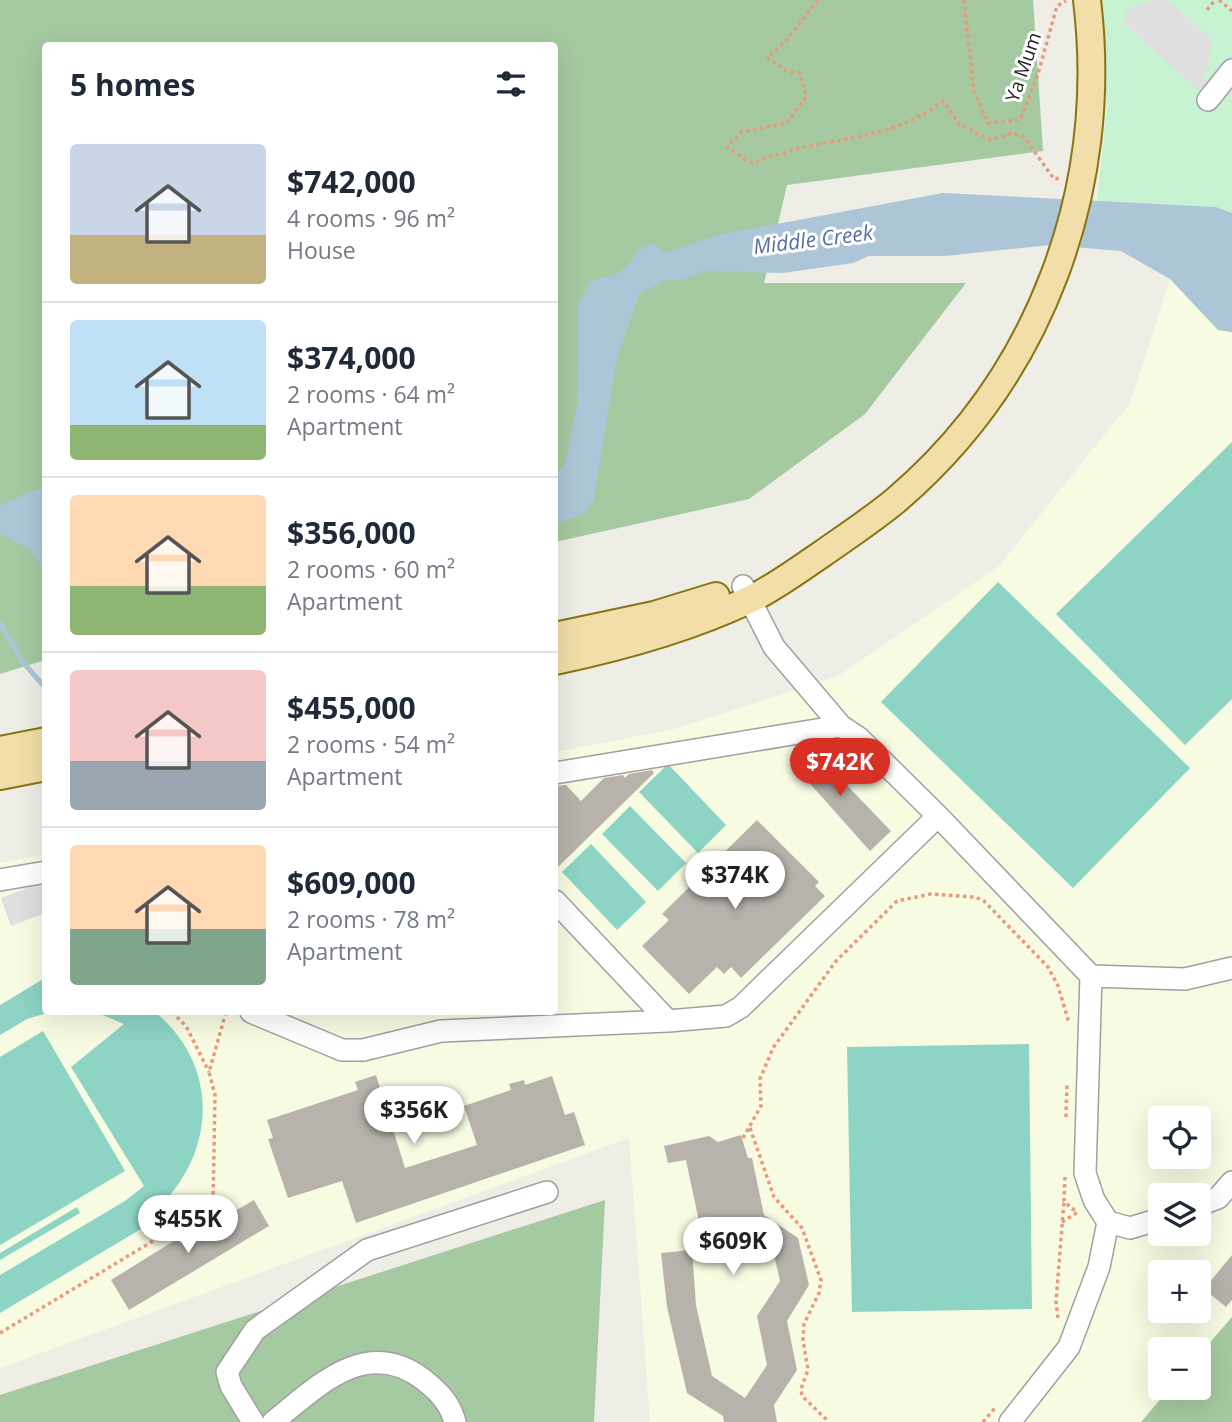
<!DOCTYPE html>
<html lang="en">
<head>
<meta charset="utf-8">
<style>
	body { margin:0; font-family:"Open Sans",sans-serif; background:#f2f2f3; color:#1f2937; height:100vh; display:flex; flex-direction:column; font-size:26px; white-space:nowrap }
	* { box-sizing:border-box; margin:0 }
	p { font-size:23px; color:#747a83 }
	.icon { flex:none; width:38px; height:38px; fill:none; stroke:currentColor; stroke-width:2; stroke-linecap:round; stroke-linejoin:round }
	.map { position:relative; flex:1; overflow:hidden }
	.drawer { position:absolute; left:42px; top:42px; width:516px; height:973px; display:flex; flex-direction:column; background:#fff; border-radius:7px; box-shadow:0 7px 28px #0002 }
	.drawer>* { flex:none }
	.fabs { position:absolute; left:1148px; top:1106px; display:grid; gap:14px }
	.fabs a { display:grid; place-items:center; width:63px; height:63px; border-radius:7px; background:#fff; box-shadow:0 7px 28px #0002; font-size:35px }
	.price { position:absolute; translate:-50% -60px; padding:0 16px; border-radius:24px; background:#fff; color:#222; font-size:23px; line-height:46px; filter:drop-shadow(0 2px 4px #0008) }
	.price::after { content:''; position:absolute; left:50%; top:42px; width:21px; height:16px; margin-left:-10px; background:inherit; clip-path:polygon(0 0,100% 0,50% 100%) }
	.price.on { background:#d93025; color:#fff }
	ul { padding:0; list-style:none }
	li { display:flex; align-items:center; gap:21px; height:175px; padding:0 28px }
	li+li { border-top:2px solid #e0e1e3 }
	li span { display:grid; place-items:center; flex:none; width:196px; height:140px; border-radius:7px; color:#555 }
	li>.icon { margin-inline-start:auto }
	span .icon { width:84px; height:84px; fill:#fffc; stroke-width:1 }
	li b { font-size:30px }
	h2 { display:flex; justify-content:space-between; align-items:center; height:84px; padding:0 28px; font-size:30px }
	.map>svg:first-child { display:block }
	.education { fill:#f7fbe2; fill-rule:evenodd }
	.forest { fill:#a5c9a0 }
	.park { fill:#c8f3d3 }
	.pitch { fill:#8dd4c4 }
	.parking { fill:#dfdfdf }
	.water { fill:#acc6d7 }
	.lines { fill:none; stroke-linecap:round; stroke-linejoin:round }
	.stream { stroke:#acc6d7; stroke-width:5 }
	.building { fill:#b7b3ac }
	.minor-casing { stroke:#a0a0a0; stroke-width:24 }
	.major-casing { stroke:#887411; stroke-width:30 }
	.path { stroke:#ea997c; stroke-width:3.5; stroke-dasharray:3.5 3.5; stroke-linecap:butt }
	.minor { stroke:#fff; stroke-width:21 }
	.major { stroke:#f1dea8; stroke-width:26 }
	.labels { text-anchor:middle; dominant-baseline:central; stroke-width:6; stroke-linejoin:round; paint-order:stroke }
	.street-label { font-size:19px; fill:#1f1f1f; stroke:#fff }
	.water-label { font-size:21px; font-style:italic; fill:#5670a3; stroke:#fff }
</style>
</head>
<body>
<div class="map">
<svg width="1232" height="1422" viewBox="0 0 1232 1422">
	<rect width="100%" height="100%" fill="#eeede6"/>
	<path class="education" d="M1170,279L1218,330L1232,332V1342L1199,1374V1349H1160V1388H1184L1148,1422H650L629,1138L0,1368V863L45,854L46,1012H555V752L674,729L838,676L999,566L1130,403ZM1160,1118H1199V1157H1160ZM1160,1195H1199V1234H1160ZM1160,1272H1199V1311H1160Z"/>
	<path class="forest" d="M0,0H1033L1043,151L787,185L764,283H966L865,414L749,499L555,542V46H46L45,660L0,674Z
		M605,1200L594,1422H0V1395Z
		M1232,1317V1422H1141L1170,1388H1199V1355Z"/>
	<path class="park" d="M1096,0H1232V213L1216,207L1097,201L1107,106Z"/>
	<path class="pitch" d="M1232,442V699L1185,745L1056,614Z
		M998,582L1190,768L1073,888L881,702Z
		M668,764L726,825L698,853L639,792Z
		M630,806L686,863L658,891L602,834Z
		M591,844L646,902L617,930L562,872Z
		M45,978L46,1012H50L27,1019L0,1035V1005Z
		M95,1012H155C228,1072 213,1172 139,1223L141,1229L0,1313V1275L125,1201L144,1186L71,1067L124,1024Z
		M43,1031L125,1171L0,1245V1057Z
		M1029,1044L1032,1309L852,1312L847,1047Z
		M77,1207L80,1213L0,1260V1253Z"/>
	<path class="parking" d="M1154,0H1167L1212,38L1203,94L1124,24L1126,9Z
		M45,881V913L11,926L1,898Z"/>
	<path class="water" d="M943,193L1216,207L1232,213V332L1218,330L1170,279L1121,251L1050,245L945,256H869L853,263L783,273L705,271L681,280H667L640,293L617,358L594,500L583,514L555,524V477L565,464L577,404L578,304L591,280C614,277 628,271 638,249L654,243L665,253L717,235Z
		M45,486V570L28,548L0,534V505Z"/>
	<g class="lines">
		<path class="stream" d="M0,623L22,661L42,684L46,681"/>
	</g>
	<path class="building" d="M805,745H808L891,831L870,851L789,760Z
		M652,770L654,773L555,870V786L566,785L581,801L604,778L623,775L625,778L629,774Z
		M757,820L819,882L815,886L825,896L741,978L731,967L724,974L717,967L689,994L642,946L669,920L662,914Z
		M376,1075L405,1168L477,1145L464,1106L511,1090L509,1084L524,1080L525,1085L552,1076L565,1115L574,1112L585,1145L356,1223L342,1181L288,1198L268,1139L273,1138L267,1120L358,1090L355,1082Z
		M741,1135L748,1158H752L764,1215L798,1238L809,1285L787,1321L797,1370L774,1405L777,1422H724L723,1416L687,1393L667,1307L661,1253L692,1250L696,1305L712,1376L745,1398L767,1365L757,1316L780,1281L774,1255L737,1230L732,1240L704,1245L686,1160L668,1163L664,1146L709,1136L718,1142Z
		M254,1200L269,1226L129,1310L111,1280L177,1239L180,1243Z
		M1232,1255V1300L1226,1307L1204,1289Z"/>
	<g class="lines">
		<g class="minor-casing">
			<path id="minor" d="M1208,100L1232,70
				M743,586L774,647L841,726L859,738L938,816L1091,976L1185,979L1232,968
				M555,773L841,726
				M0,880L46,872
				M555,901L668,1021
				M251,1012L342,1050H363L441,1031L668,1021L726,1016L741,1007L938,816
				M1199,1205L1218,1198L1232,1182
				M1108,1222L1130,1228L1160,1219
				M253,1422L231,1386L227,1372L255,1330L367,1250L547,1192
				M273,1422C317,1387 366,1335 424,1380C439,1392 450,1403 455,1422
				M1010,1422L1069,1347L1099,1267L1108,1222L1094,1200L1085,1173L1091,976"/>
		</g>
		<g class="major-casing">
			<path id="major" d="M555,636L654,615L716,596
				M555,661C622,647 688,629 751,599C777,586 798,570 822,554C846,537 872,520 895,501C1041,377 1110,189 1087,0
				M0,750L46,741
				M0,776L46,767"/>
		</g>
		<path class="path" d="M818,0L786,41L767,58L788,72L800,73L806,97L787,123L741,132L727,147L751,163C770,157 790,150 809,146C862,135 897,135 943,101L959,124L991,140L1012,133L1024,137L1054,179L1060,178
			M964,0L974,92L988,123L1020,120L1038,74L1057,6L1066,1
			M1219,0L1232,11
			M1207,10L1215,0
			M172,1012L186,1026L209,1072
			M1066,1117L1067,1083
			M750,1128L774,1197L802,1228L821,1280L819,1293L804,1324L803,1340L808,1370L801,1389L802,1396L829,1422
			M743,1138L761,1106L760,1079L773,1048L836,961L897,901L931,894L975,897L984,901L1048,967L1058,986L1069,1023
			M1065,1177L1064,1201L1072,1209L1078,1210
			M1062,1222L1078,1212
			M1058,1318L1056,1302L1064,1201
			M0,1333L213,1205L215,1095L209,1072L226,1012
			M983,1422L995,1408"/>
		<use href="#minor" class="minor"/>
		<use href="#major" class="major"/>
	</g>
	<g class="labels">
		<g class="street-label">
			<text transform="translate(1023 67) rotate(-71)">Ya Mum</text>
		</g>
		<g class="water-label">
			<text transform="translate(813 239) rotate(-7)">Middle Creek</text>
		</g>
	</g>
</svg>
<div class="fabs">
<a><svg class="icon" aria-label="locate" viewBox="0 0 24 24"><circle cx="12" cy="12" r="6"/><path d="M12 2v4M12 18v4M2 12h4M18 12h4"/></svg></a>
<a><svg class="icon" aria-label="layers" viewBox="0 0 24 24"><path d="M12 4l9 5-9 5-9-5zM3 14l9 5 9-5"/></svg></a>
<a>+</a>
<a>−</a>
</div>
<b class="price on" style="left:840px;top:798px">$742K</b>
<b class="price" style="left:735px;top:911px">$374K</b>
<b class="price" style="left:414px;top:1146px">$356K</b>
<b class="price" style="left:188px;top:1255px">$455K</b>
<b class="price" style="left:733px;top:1277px">$609K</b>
<section class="drawer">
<h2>5 homes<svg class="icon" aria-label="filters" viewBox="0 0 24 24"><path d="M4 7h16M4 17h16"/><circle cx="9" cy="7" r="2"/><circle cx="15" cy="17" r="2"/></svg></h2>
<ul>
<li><span style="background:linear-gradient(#c9d6e8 65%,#c2b280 0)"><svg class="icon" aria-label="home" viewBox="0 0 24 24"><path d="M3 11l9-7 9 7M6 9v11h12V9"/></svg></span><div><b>$742,000</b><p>4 rooms · 96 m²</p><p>House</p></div></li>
<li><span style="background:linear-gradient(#bfe0f5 75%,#8fb573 0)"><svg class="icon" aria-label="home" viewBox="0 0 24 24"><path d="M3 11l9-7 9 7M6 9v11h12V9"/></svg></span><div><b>$374,000</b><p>2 rooms · 64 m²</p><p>Apartment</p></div></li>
<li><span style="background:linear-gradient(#ffd9b3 65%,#8fb573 0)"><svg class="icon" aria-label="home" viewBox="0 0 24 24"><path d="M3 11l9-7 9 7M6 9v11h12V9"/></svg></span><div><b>$356,000</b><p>2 rooms · 60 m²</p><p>Apartment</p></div></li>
<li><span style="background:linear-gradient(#f6c9c9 65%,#9aa5b1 0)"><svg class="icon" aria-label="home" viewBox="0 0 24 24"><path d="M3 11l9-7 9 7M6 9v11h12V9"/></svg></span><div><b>$455,000</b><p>2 rooms · 54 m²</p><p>Apartment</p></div></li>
<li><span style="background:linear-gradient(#ffd9b3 60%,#7fa58c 0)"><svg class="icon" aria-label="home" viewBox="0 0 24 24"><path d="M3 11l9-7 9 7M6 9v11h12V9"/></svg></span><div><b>$609,000</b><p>2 rooms · 78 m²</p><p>Apartment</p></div></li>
</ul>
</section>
</div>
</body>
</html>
